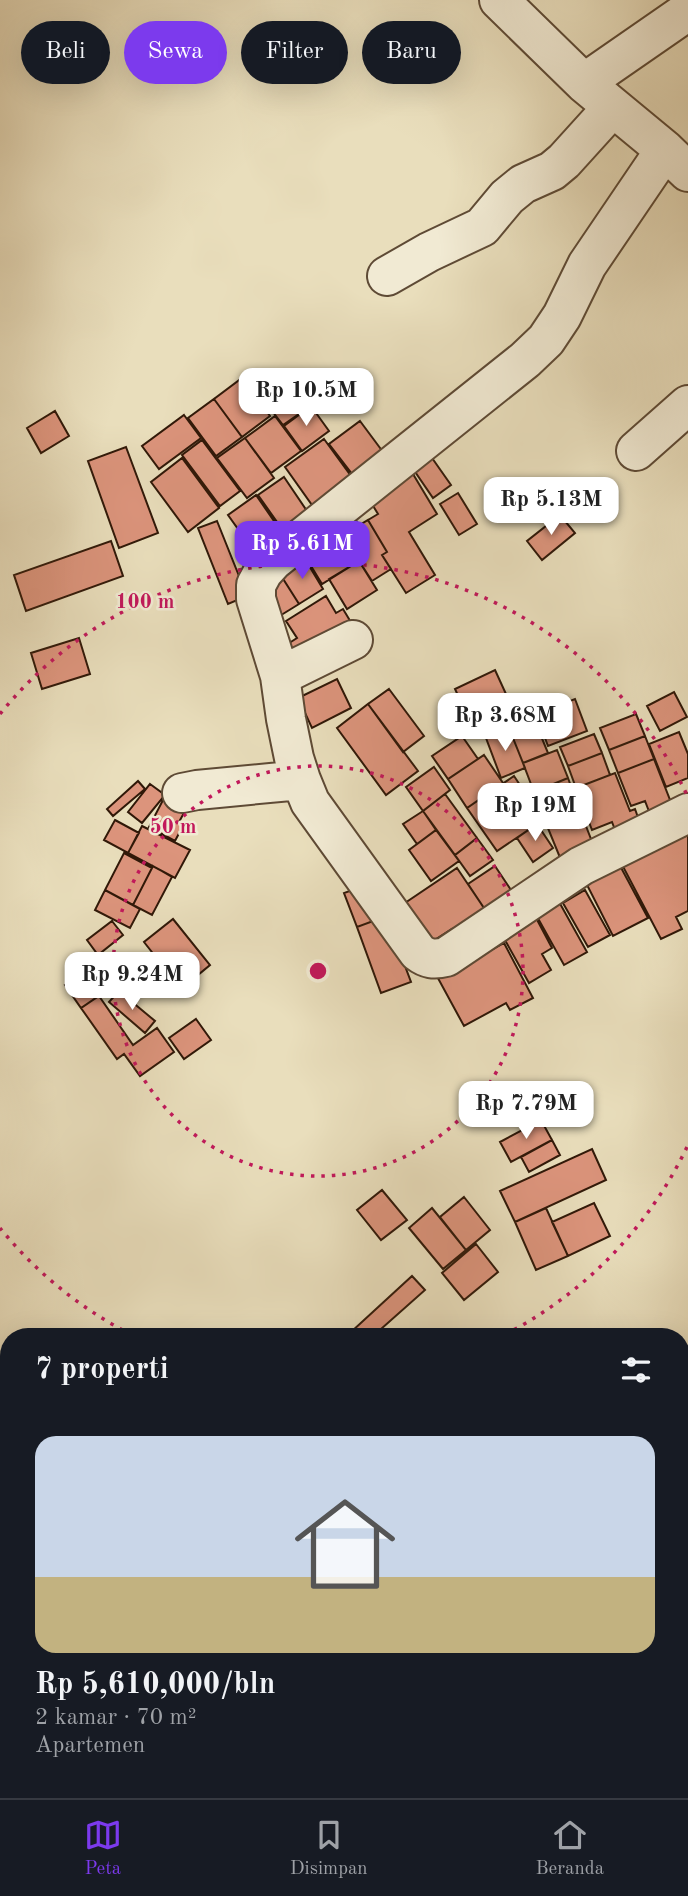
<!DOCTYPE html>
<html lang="id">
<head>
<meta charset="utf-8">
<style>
	body { margin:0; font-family:"Old Standard TT",serif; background:#20242c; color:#f1f3f6; height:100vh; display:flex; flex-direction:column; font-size:26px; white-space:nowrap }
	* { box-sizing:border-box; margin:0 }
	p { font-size:23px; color:#9ea1a6 }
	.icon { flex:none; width:38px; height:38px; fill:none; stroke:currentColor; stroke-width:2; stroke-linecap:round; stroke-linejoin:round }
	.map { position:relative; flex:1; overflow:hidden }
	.panel { position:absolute; left:0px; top:1328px; width:690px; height:471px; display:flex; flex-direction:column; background:#171b24; border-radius:28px 28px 0 0; box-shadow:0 7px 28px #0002 }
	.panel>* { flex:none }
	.banner { position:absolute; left:21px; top:21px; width:648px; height:63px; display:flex; gap:14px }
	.price { position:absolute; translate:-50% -60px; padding:0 16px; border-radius:14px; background:#fff; color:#222; font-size:23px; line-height:46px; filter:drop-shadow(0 2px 4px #0008) }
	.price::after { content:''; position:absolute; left:50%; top:42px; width:21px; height:16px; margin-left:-10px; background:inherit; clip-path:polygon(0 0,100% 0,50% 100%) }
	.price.on { background:#7c3aed; color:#fff }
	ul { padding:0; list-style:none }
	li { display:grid; align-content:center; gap:14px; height:371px; padding:0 35px }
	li+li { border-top:2px solid #363941 }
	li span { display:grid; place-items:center; height:217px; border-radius:21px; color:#555 }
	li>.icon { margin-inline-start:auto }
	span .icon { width:126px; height:126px; fill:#fffc; stroke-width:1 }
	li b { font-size:30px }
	h2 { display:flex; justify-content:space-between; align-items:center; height:84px; padding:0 35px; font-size:30px }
	.pill { padding:0 24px; border-radius:32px; background:#171b24; box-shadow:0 7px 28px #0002; font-size:24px; line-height:63px }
	.pill.on { background:#7c3aed; color:#fff }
	.menu { display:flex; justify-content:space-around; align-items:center; height:98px; border-top:2px solid #363941; background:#171b24; font-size:19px; color:#9ea1a6 }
	.menu a { display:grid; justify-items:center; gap:4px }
	.menu .on { color:#7c3aed }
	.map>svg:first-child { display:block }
	.building { fill:#dc947c; stroke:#301808; stroke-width:2 }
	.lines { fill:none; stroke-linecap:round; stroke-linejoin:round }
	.minor-casing { stroke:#5e4a35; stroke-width:42 }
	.minor { stroke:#f1ead3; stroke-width:38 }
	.ring { fill:none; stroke:#c2185b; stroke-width:3.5; stroke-dasharray:3.5 7 }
	.centre { fill:#c2185b; stroke:#f1ead3; stroke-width:3.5 }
	.ring-label { font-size:21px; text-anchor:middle; font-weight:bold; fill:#c2185b; stroke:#f1ead3; stroke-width:5; stroke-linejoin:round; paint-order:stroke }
</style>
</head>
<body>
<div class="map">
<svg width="688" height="1798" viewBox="0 0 688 1798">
	<rect width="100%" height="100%" fill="#e9debc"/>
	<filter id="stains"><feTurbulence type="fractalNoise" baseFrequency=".00286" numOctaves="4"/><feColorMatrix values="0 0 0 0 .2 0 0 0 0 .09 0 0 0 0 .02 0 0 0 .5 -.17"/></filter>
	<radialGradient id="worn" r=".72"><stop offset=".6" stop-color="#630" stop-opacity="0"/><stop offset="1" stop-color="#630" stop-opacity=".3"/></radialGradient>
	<path class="building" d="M242,378L270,416L242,437L214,399Z
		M295,388L309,407L283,425L269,407Z
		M214,399L242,437L216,456L188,418Z
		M311,406L329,431L302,451L284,426Z
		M55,411L69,436L41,453L27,428Z
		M184,415L201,438L159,469L142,446Z
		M275,416L301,451L271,473L245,438Z
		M360,421L386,456L356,479L329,444Z
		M245,438L274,478L247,498L217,458Z
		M324,439L351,476L312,505L285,467Z
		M202,440L240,491L220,506L182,455Z
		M126,447L158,533L119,548L88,461Z
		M425,448L451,485L433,498L407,460Z
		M182,458L219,508L188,532L151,482Z
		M407,464L437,514L409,532L435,575L406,593L382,555L387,552L368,520L378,514L364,491Z
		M284,477L307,511L282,529L258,495Z
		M458,493L477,524L459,535L440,504Z
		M256,495L285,537L258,557L228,515Z
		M349,510L359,525L340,537L330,521Z
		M560,515L575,533L542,560L527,541Z
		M368,520L387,552L382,555L391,569L372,581L359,561L356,563L340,537Z
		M217,521L247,596L228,604L198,528Z
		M333,526L356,563L322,584L300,548Z
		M111,541L123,576L26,611L14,575Z
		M305,559L323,589L299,604L280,574Z
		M359,561L377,590L347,609L329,579Z
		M280,574L299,604L278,617L259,587Z
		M326,596L336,613L343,609L352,624L292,661L283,647L297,638L286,621Z
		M79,638L90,674L42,689L31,653Z
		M495,670L506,694L466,713L455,689Z
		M337,679L351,708L312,728L298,698Z
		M389,689L424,736L403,752L368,704Z
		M674,692L687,717L660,731L647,706Z
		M526,697L534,719L513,727L505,705Z
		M575,699L587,731L548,746L536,714Z
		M368,704L418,771L386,795L337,728Z
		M505,705L513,727L486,738L477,716Z
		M636,714L645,736L609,750L600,728Z
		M534,719L548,753L523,763L509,728Z
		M509,728L525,768L501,778L486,738Z
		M679,732L688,754V778L666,787L649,744Z
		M594,734L602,753L568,766L560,747Z
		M462,736L478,759L448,779L432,756Z
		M645,736L654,759L618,773L609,750Z
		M557,750L568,778L534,792L523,763Z
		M602,753L610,775L576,788L568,766Z
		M484,755L503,783L467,808L448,779Z
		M654,759L672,805L650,814L645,801L631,806L618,773Z
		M434,767L450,790L423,811L406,787Z
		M615,773L630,811L635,809L641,826L617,835L612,822L592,830L576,788Z
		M514,776L543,820L497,851L467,808Z
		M568,778L577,803L543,816L534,792Z
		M138,781L145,789L113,816L107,809Z
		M150,784L165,795L142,823L128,812Z
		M445,794L477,838L455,855L423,811Z
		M163,800L185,811L179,822L184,824L175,841L149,827Z
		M577,803L596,852L563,865L543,816Z
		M423,811L436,830L417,844L403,824Z
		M115,820L139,833L128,853L104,840Z
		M537,824L553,848L533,862L517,838Z
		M679,825L686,836L688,835V911L676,917L682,929L661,939L618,857Z
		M142,826L190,850L175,878L128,853Z
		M436,830L459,861L431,881L409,850Z
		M477,838L493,860L470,876L455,855Z
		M124,853L152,868L133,905L105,890Z
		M618,862L648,918L613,936L584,879Z
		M153,866L172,877L152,915L133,905Z
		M495,866L515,896L488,914L468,884Z
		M457,868L488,914L456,936L452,929L433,941L396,909Z
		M366,885L379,919L357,927L344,893Z
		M105,890L140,909L130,928L95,910Z
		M585,890L610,935L588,947L563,903Z
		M558,900L587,952L564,965L535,913Z
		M534,914L552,948L542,954L551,970L529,983L501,933Z
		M386,916L411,982L381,993L357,927Z
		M173,919L210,965L181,989L144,942Z
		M112,921L123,935L98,955L87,940Z
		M504,943L533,998L510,1010L506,1003L464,1026L433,969L468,963Z
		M99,961L116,984L81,1008L65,985Z
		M119,991L155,1021L145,1033L109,1002Z
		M99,996L133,1045L157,1028L174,1052L140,1076L124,1054L117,1059L81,1008Z
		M196,1019L211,1040L184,1059L169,1038Z
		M500,1096L509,1111L492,1122L482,1106Z
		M541,1120L552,1140L511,1162L500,1142Z
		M552,1140L560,1155L529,1172L521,1157Z
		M592,1149L606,1180L515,1222L500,1191Z
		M382,1190L407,1220L381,1240L357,1210Z
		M464,1197L490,1230L466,1250L440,1217Z
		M594,1203L610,1236L568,1256L552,1222Z
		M432,1208L466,1250L443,1269L409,1228Z
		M546,1208L568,1256L536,1270L515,1222Z
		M476,1244L498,1272L464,1300L442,1273Z
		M412,1276L425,1290L372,1337H356L351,1332Z"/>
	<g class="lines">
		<g class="minor-casing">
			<path id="minor" d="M499,0L584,83L665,150L688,172
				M584,83L688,11
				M665,150L587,265L562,316L546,340L525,360L273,561L263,572L256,585V599L280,676L286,719L294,758L301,780L310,802L418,952C427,959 434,960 446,957L581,866L688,813
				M387,276L429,252L482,227L507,197L523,184L552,171L564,161L612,108
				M636,451L688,405
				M280,676L353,640
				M182,793L197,790L301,780
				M681,1588L688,1585
				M681,1686L688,1683
				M363,1798L370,1790
				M662,1798L688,1790"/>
		</g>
		<use href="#minor" class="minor"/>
	</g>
	<g class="ring">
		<circle cx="318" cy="971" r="205"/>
		<path d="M687 1147A409 409 0 0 1 504 1335M132 1335A409 409 0 0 1 0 1228M0 714A409 409 0 0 1 687 795"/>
	</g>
	<circle cx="318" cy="971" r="10" class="centre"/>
	<g class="ring-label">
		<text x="145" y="608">100 m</text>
		<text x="173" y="833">50 m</text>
	</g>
	<rect width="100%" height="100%" filter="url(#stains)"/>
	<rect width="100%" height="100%" fill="url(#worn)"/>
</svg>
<b class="price" style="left:306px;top:428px">Rp 10.5M</b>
<b class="price" style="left:551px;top:537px">Rp 5.13M</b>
<b class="price on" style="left:302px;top:581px">Rp 5.61M</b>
<b class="price" style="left:505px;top:753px">Rp 3.68M</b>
<b class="price" style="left:535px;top:843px">Rp 19M</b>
<b class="price" style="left:132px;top:1012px">Rp 9.24M</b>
<b class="price" style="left:526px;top:1141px">Rp 7.79M</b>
<div class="banner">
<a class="pill">Beli</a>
<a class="pill on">Sewa</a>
<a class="pill">Filter</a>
<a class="pill">Baru</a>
</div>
<section class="panel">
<h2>7 properti<svg class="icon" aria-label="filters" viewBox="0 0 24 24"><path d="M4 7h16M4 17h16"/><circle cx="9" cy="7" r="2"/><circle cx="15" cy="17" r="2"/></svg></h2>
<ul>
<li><span style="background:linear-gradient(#c9d6e8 65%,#c2b280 0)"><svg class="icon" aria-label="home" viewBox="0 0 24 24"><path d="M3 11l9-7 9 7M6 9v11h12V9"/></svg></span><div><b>Rp 5,610,000/bln</b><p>2 kamar · 70 m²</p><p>Apartemen</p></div></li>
</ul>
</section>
</div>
<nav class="menu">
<a class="on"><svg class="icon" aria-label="map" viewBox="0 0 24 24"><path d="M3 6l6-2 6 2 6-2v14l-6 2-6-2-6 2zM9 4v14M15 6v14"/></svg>Peta</a>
<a><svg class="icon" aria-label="saved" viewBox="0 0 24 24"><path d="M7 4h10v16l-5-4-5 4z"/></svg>Disimpan</a>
<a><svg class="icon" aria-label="home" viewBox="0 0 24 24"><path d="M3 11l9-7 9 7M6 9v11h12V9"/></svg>Beranda</a>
</nav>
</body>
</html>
